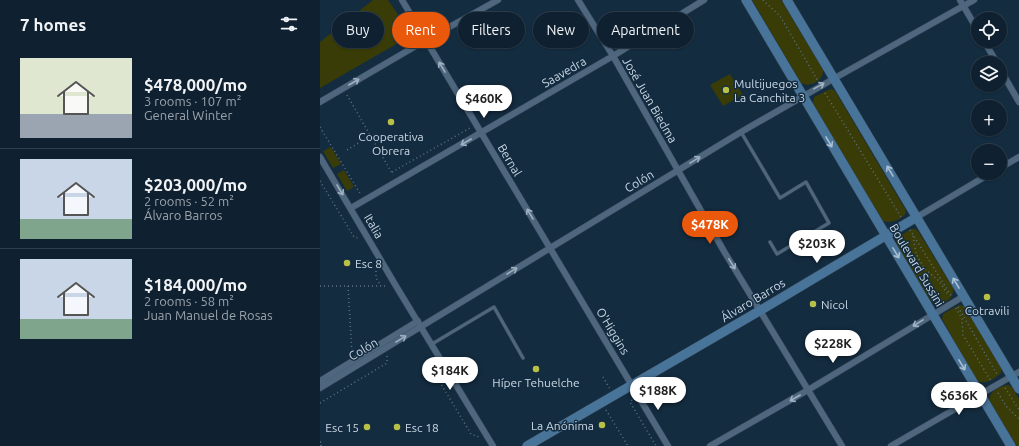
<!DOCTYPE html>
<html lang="en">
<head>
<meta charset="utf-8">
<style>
	body { margin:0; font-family:Ubuntu,sans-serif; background:#182938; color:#f1f3f6; height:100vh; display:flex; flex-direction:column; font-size:15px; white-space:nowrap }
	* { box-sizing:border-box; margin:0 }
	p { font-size:13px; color:#9ba3ab }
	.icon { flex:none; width:22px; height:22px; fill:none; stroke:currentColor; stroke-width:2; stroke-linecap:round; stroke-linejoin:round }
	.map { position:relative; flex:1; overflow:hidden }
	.details { display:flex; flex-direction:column; background:#0f2130; width:320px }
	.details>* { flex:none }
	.hud { position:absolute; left:12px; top:12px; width:380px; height:36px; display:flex; gap:8px }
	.fabs { position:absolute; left:651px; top:12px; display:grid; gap:8px }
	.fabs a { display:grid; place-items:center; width:36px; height:36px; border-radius:50%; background:#0f2130; box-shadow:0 1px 3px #0004,0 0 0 1px #2f3e4c; font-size:20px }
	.price { position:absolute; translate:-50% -34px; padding:0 9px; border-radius:14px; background:#fff; color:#222; font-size:13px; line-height:26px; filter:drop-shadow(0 1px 2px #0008) }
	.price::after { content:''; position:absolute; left:50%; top:24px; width:12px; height:9px; margin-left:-6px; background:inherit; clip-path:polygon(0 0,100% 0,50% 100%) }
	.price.active { background:#ea580c; color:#fff }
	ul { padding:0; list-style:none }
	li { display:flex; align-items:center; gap:12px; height:100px; padding:0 20px }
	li+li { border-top:1px solid #2f3e4c }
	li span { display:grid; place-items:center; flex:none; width:112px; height:80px; border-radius:0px; color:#555 }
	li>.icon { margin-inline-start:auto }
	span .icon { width:48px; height:48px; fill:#fffc; stroke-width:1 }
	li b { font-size:17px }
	h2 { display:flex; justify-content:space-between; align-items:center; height:48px; padding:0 20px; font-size:17px }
	.pill { padding:0 14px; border-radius:18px; background:#0f2130; box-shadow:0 1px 3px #0004,0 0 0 1px #2f3e4c; font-size:14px; line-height:36px }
	.pill.active { background:#ea580c; color:#fff }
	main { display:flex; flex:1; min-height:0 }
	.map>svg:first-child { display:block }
	.green { fill:#393c06 }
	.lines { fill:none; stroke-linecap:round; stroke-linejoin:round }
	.service-casing { stroke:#354758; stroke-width:4 }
	.minor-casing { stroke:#354758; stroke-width:7 }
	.secondary-casing { stroke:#354758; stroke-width:10 }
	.path { stroke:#5c7182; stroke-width:1.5; stroke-dasharray:1 3; stroke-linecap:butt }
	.service { stroke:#4e677e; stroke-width:3 }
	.minor { stroke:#4e677e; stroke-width:6 }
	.secondary { stroke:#49749a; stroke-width:9 }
	.oneway { stroke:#9fb0c1 }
	.oneway2 { stroke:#aabfd2 }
	.poi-dot { fill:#b9c046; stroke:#142c40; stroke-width:1.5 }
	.labels { text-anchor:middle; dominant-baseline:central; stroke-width:3; stroke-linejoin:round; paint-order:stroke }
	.street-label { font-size:12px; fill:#cad8e5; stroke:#142c40 }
	.poi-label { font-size:12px; fill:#cad8e5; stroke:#142c40; text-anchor:start }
</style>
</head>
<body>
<main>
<section class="details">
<h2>7 homes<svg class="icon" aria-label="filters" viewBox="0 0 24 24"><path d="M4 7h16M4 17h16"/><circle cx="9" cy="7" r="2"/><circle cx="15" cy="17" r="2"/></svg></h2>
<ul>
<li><span style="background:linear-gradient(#dfe7d0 70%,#9aa5b1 0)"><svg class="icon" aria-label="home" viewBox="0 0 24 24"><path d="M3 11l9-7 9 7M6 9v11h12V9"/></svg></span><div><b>$478,000/mo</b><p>3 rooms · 107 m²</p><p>General Winter</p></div></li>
<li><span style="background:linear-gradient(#c9d6e8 75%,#7fa58c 0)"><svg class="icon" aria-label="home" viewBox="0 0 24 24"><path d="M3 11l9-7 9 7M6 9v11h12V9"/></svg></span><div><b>$203,000/mo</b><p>2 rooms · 52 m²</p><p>Álvaro Barros</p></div></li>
<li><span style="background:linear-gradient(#c9d6e8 75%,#7fa58c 0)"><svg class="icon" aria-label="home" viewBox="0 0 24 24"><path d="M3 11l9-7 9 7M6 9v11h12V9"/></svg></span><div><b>$184,000/mo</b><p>2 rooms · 58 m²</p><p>Juan Manuel de Rosas</p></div></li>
</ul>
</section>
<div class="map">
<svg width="699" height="446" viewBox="0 0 699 446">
	<rect width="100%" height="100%" fill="#142c40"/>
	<path class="green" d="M53,0H68L92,35L0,88V42Z
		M432,0H461L503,70C504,81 490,88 481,83Z
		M410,74L423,95L403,106L390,85Z
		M512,89L515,91L585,209L586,213C580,220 572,224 563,221L493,104L494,97L508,90Z
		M11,147L21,164L13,168L3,151Z
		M24,170L34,187L27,191L17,174Z
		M591,229H595L598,231L633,288C635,300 620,307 611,302L576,243V240L578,237Z
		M639,305L644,306L681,368V373C674,379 666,385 657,381L622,319L623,314Z
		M688,385L692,387L699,399V446H697L669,400C670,391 680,386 688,385Z"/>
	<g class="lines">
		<g class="service-casing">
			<path id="service" d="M421,132L460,198L486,182L509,223L457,254L450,242
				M112,344L174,307L203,358"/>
		</g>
		<g class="minor-casing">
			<path id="minor" d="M82,0L348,446
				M258,0L293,56L405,253L522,446
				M640,0L658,31
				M664,41L677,63
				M680,69L699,102
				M0,102L106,40L178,0
				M0,157L76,286L173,446
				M680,168L699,157
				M31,208L293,56L384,0
				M597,217L671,173
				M0,381L98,321
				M0,388L421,132L515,78L654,0
				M390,446L488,390L644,296
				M571,446L699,372"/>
		</g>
		<g class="secondary-casing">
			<path id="secondary" d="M426,0L691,446
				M467,0L699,389
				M207,446L441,310L597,217"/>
		</g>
		<path class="path" d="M443,0L460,16L498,81
			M505,93L581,217
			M27,95L73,175
			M0,127L41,195
			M27,150L50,136
			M72,172L150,128
			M0,181L34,237L39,238
			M590,230L632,297
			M593,236L596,253L600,261L605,269L619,281L629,296
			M56,267V278L61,286
			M0,286H68
			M28,286L32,354
			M638,307L678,376
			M636,308L642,319L643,335L671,381
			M118,370V379L151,434L159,437
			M283,377L290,389
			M685,388L699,410
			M678,393L686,406L699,419
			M312,400L310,402L336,446
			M0,403L67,363V355
			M286,410L308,446
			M0,442H1V446"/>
		<use href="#service" class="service"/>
		<use href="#minor" class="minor"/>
		<use href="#secondary" class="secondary"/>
	</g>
	<defs><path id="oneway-shaft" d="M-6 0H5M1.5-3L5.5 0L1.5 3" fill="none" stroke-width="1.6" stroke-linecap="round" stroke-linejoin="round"/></defs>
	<g class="oneway">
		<use href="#oneway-shaft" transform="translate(122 67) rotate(-121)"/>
		<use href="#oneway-shaft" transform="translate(34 82) rotate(-30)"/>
		<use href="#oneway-shaft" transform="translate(499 86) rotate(-29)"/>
		<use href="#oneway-shaft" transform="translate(146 142) rotate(150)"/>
		<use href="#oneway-shaft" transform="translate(375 160) rotate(-31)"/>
		<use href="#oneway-shaft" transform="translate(20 190) rotate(59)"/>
		<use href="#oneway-shaft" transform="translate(210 214) rotate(-121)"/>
		<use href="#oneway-shaft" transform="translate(412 264) rotate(58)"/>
		<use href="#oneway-shaft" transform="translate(192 271) rotate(-31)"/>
		<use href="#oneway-shaft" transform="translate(598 323) rotate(149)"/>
		<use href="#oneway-shaft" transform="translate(81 339) rotate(-31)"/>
		<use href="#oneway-shaft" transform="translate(475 398) rotate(150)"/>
	</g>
	<g class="oneway2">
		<use href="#oneway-shaft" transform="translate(509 142) rotate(59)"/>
		<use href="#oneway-shaft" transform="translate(570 171) rotate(-121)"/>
		<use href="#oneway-shaft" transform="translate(576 253) rotate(59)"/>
		<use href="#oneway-shaft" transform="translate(636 283) rotate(-121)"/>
		<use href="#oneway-shaft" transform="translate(642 365) rotate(59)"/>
	</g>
	<g class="poi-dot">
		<circle cx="406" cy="90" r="4"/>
		<circle cx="71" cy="122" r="4"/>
		<circle cx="27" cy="263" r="4"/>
		<circle cx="667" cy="297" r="4"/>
		<circle cx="493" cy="304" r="4"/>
		<circle cx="216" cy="369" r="4"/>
		<circle cx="282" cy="425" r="4"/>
		<circle cx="47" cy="427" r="4"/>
		<circle cx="77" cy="427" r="4"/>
	</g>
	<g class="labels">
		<g class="street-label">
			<text transform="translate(244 72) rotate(-30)">Saavedra</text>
			<text transform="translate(330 100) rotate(60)">José Juan Biedma</text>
			<text transform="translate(190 160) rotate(59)">Bernal</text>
			<text transform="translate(319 181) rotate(-31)">Colón</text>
			<text transform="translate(54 226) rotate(60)">Italia</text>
			<text transform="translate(597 265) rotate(59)">Boulevard Sussini</text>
			<text transform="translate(433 300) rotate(-31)">Álvaro Barros</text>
			<text transform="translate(293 331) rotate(59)">O'Higgins</text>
			<text transform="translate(43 349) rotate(-31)">Colón</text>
		</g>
		<g class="poi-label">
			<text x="414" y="83">Multijuegos<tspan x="414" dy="14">La Canchita 3</tspan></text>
			<text x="71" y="136" text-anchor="middle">Cooperativa<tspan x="71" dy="14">Obrera</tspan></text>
			<text x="35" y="263">Esc 8</text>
			<text x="501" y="304">Nicol</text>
			<text x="667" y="310" text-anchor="middle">Cotravili</text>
			<text x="216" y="382" text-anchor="middle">Híper Tehuelche</text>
			<text x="274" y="425" text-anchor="end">La Anónima</text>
			<text x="39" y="427" text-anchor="end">Esc 15</text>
			<text x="85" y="427">Esc 18</text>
		</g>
	</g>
</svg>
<div class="fabs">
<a><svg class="icon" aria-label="locate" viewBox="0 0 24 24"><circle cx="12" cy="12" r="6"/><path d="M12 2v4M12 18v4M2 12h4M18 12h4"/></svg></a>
<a><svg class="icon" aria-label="layers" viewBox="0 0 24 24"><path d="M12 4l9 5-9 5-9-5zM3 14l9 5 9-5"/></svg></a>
<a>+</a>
<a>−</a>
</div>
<b class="price" style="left:164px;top:119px">$460K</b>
<b class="price active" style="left:390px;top:245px">$478K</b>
<b class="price" style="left:497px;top:264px">$203K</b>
<b class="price" style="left:513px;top:364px">$228K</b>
<b class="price" style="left:130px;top:391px">$184K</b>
<b class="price" style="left:338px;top:411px">$188K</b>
<b class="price" style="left:639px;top:416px">$636K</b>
<div class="hud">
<a class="pill">Buy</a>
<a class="pill active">Rent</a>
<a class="pill">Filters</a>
<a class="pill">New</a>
<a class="pill">Apartment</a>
</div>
</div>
</main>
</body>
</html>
